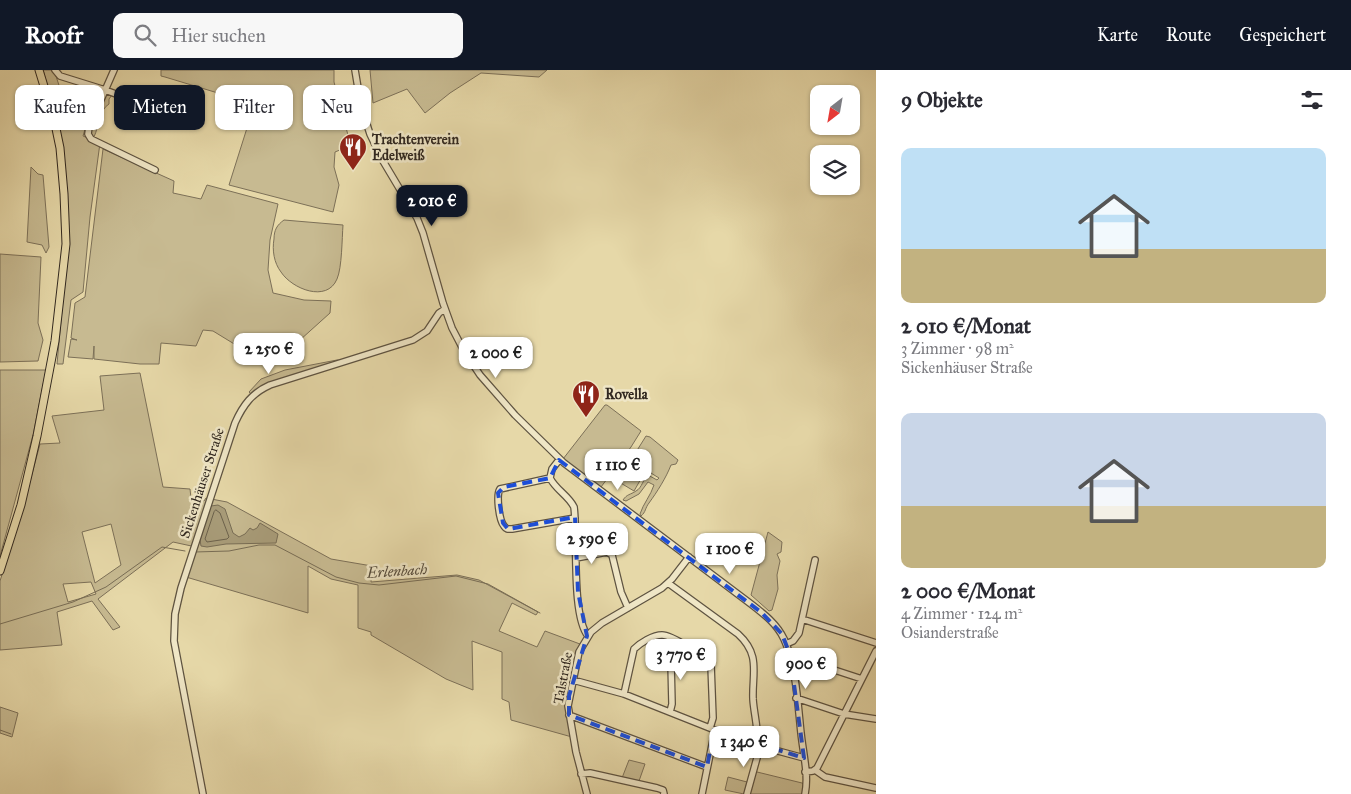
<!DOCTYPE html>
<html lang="de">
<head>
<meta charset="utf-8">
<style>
	body { margin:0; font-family:"IM FELL Great Primer",serif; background:#f7f7f7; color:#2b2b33; height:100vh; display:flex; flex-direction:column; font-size:19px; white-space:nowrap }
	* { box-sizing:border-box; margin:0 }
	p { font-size:16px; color:#7c7c81 }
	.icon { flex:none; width:28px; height:28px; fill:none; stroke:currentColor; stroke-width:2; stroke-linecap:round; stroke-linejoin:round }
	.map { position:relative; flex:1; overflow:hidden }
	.drawer { display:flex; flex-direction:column; background:#fff; width:475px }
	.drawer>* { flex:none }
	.guide { position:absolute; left:15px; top:15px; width:475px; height:45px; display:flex; gap:10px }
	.needle { width:32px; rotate:211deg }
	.fabs { position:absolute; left:810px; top:15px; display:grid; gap:10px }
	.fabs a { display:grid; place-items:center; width:50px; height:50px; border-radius:10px; background:#fff; box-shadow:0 1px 4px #0004; font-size:25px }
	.price { position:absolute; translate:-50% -42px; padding:0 11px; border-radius:10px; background:#fff; color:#222; font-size:16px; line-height:32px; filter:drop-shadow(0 1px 2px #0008) }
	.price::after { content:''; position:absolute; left:50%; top:30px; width:15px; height:11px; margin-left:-8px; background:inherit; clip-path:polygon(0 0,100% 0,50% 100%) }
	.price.current { background:#111827; color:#fff }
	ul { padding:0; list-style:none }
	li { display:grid; align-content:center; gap:10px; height:265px; padding:0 25px }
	li span { display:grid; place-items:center; height:155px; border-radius:10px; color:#555 }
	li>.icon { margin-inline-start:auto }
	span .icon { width:90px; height:90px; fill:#fffc; stroke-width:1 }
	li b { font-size:21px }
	h2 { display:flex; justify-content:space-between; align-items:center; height:60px; padding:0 25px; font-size:21px }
	.chip { padding:0 18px; border-radius:10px; background:#fff; box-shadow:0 1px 4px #0004; font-size:18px; line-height:45px }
	.chip.current { background:#111827; color:#fff }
	header { display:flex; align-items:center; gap:30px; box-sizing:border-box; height:70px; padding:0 25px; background:#111827; color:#fff }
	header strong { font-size:24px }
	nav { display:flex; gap:28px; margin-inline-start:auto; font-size:18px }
	.search { width:350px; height:45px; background:#f7f7f7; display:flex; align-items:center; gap:12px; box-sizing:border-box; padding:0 18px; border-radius:10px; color:#7c7c81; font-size:19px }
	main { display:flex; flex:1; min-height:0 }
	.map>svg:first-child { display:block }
	.green { fill:#c7ba91; stroke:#7c7058; fill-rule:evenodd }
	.water { fill:#a89c79; stroke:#786d55 }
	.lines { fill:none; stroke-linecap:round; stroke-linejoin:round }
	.shore { stroke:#6c624c; stroke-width:1 }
	.stream { stroke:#786d55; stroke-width:1 }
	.minor-casing { stroke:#5e5341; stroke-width:8 }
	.major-casing { stroke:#30271f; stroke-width:9 }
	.minor { stroke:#efe6c6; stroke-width:5.5 }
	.major { stroke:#e6d8a8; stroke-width:7 }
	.marked { fill:none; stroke:#1d4ed8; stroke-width:4; stroke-dasharray:10 6; stroke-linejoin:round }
	.labels { text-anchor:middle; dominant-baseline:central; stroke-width:5; stroke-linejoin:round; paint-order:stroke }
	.poi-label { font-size:14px; font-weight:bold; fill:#30271f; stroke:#efe6c6; text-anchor:start }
	.street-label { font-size:14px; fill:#30271f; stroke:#efe6c6 }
	.water-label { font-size:15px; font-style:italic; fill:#544a3a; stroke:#efe6c6 }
</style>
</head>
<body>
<header>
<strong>Roofr</strong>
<div class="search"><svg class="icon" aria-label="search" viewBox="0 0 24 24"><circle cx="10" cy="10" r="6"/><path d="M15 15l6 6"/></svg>Hier suchen</div>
<nav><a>Karte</a><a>Route</a><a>Gespeichert</a></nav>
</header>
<main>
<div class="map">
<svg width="876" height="724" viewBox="0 0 876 724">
	<rect width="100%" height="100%" fill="#e6d8a8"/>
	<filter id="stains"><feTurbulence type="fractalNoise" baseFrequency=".004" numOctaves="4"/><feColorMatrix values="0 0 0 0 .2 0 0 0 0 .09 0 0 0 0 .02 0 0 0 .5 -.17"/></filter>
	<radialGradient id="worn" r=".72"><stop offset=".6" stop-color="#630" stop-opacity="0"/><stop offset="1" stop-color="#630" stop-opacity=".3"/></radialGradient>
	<path class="green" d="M43,0H54L69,46L77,59L80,53L86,56L83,66L100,73L90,147L83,222L71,230L63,294H57L68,174L57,49Z
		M161,0H334V12L349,69L347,77L335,82L334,97L339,115L333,142L229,115L247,58L241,30L165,7L161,6Z
		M370,0H547L539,7L481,3L450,23L425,43L407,19L373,33Z
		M105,21L112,25L109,29V34C99,40 99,56 94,67H93L90,63L91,58Z
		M103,79L174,111L173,123L201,129L207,115L278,134L270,170L268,200L273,223L304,230L331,231L330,243L280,288L267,294L213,261L203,260L196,276L161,273L159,294H140L94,289V276L93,289L68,287L71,269L77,270L71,268L75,233L85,227Z
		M31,97L38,104L43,105L49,177L46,183L42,175L27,172Z
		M284,150L343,155C342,168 342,198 337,209C327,233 292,219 281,202C274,193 272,180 274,169C274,160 277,155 284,150Z
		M0,184L41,187L38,253L43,270L38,291L0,292Z
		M337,290L347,291L276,313L252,325L249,322L261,309L285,300Z
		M0,300H46L33,365L0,486Z
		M140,303L163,417L190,419L191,428L204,431L206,428L227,432L331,489L372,496L371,512L457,505L479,510L538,542L536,545L512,533L499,561L537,577L545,561L580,574L567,625L572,667L511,650L509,632L502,629V582L472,571L473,620L446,609L371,565V562L358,558V515L331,509L308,496V543L186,507L196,477L173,472L98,529L120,557L113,560L92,531L57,542L62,575L0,580V511L23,438L40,374L60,373L52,346L104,340L100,306ZM111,454L121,495L95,513L82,462ZM91,512L96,524L68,532L63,514Z
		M605,335H607L641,361L631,377L601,417L582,404L563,389Z
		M646,366L650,367L678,390L676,394L671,395C666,408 657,422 649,433C645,438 646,442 641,446L640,444C643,434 651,425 654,415L648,412L639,424L626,431L623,430C627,424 630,425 636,421C642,418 643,409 648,405L657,410L659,408L646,400L634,421L614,409L626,388L631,390Z
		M768,462L782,472L781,482L777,484L780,491L777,505L778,519L772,540L769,541L751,525Z
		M0,637L18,643L12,667L0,663Z
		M629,690L645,694L639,711L622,708Z
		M753,701L802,713L806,716L805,724H747Z
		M728,707L747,712L744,724L725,720Z"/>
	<path class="water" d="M218,435L225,439L233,463L239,467L245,464L250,458L253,460L257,458L260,453L278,464L276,473L226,474L207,477L201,476L200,470L211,436Z"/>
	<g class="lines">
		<path class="shore" d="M216,440L220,443L229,467L227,469L207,472L205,469L214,442Z"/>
		<path class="stream" d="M195,482L229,481L259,475H275L336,507L359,513L379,515L456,506L488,514L540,543
			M0,554L73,532L106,517L162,477L185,481
			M0,660L11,664"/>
		<g class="minor-casing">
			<path id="minor" d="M55,0L60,6L105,20L143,34
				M114,0L89,57L88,64L91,69L155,100
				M355,0L361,36L370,64L383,91L417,148L423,163L443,233L452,258L464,281L480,305L515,345L564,393L751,534C764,544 777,554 784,569C796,594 798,636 801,663C803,683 809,705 805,724
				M559,390L552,399L550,408C556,420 568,425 574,437C578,466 571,545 588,566
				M550,408L500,419C496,425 499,450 504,456C507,460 508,459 512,459L575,448
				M576,488L607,482L612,485L621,522L628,538
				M668,513L738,564C761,585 752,603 753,629C754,645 759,660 757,676
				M802,549L876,573
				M786,574L793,571L799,563L815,490
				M803,593H813L862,609
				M573,610L624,624L745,672L804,688
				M624,624L634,579C640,573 653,565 662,565C672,565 706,587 711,595L713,648L710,658
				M796,628L844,644L876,649
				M670,642L672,634L671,592L680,574
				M569,645L707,697
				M815,700L825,707L876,718
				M805,702L813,701L817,698L876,581
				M581,704L590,703L657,718L663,720L664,724
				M203,724L174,571L175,544L181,518L235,353C243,335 252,323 270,315L413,270L427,261L439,243L445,239
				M587,724L576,682L568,636L579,582L591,562L602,553L662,518L672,509L689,487
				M702,724L715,660
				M747,724L760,677"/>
		</g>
		<g class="major-casing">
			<path id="major" d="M0,501L21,435L37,366L55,271L66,174L64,124L60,78L54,49L39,0"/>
		</g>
		<use href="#minor" class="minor"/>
		<use href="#major" class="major"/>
	</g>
	<path class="marked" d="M559,390L762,543L782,564L790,585L804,688L714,660L707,697L569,645V626L587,566L578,522L575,447L508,459L503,453L498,423L504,417L550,408Z"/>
	<defs>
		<g id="restaurant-pin" transform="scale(1.4375)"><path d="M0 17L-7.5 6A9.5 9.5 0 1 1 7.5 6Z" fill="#8f2418" stroke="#efe6c6"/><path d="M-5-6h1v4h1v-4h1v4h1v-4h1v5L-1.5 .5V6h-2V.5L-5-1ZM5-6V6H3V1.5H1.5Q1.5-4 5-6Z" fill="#fff"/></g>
	</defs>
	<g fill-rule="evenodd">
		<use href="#restaurant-pin" x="353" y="77"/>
		<use href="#restaurant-pin" x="586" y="324"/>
	</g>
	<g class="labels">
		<g class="poi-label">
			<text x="372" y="69">Trachtenverein<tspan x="372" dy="16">Edelweiß</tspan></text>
			<text x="605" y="324">Rovella</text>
		</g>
		<g class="street-label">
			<text transform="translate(202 413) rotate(-72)">Sickenhäuser Straße</text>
			<text transform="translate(563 608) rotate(-79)">Talstraße</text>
		</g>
		<g class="water-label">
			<text transform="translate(397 501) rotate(-4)">Erlenbach</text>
		</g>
	</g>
	<rect width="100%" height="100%" filter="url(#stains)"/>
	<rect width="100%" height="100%" fill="url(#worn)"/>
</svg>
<div class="fabs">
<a><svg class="needle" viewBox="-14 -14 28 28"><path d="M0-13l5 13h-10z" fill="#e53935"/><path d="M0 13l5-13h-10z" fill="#7c7c81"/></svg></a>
<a><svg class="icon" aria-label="layers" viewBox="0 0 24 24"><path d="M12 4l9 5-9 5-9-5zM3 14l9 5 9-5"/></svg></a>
</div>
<b class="price current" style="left:432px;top:157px">2 010 €</b>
<b class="price" style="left:269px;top:305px">2 250 €</b>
<b class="price" style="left:496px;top:309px">2 000 €</b>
<b class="price" style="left:618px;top:421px">1 110 €</b>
<b class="price" style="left:592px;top:495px">2 590 €</b>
<b class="price" style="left:730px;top:505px">1 100 €</b>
<b class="price" style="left:681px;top:611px">3 770 €</b>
<b class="price" style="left:806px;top:620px">900 €</b>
<b class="price" style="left:744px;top:698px">1 340 €</b>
<div class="guide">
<a class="chip">Kaufen</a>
<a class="chip current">Mieten</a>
<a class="chip">Filter</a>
<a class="chip">Neu</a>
</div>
</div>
<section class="drawer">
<h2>9 Objekte<svg class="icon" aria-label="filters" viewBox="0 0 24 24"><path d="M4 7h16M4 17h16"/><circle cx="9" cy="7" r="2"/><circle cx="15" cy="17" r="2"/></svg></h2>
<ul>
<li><span style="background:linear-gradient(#bfe0f5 65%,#c2b280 0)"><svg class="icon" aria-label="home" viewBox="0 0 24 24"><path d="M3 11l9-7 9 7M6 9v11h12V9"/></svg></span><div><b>2 010 €/Monat</b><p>3 Zimmer · 98 m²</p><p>Sickenhäuser Straße</p></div></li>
<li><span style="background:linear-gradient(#c9d6e8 60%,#c2b280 0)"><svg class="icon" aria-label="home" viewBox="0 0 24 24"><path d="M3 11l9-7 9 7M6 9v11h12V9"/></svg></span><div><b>2 000 €/Monat</b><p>4 Zimmer · 124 m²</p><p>Osianderstraße</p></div></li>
</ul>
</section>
</main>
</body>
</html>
